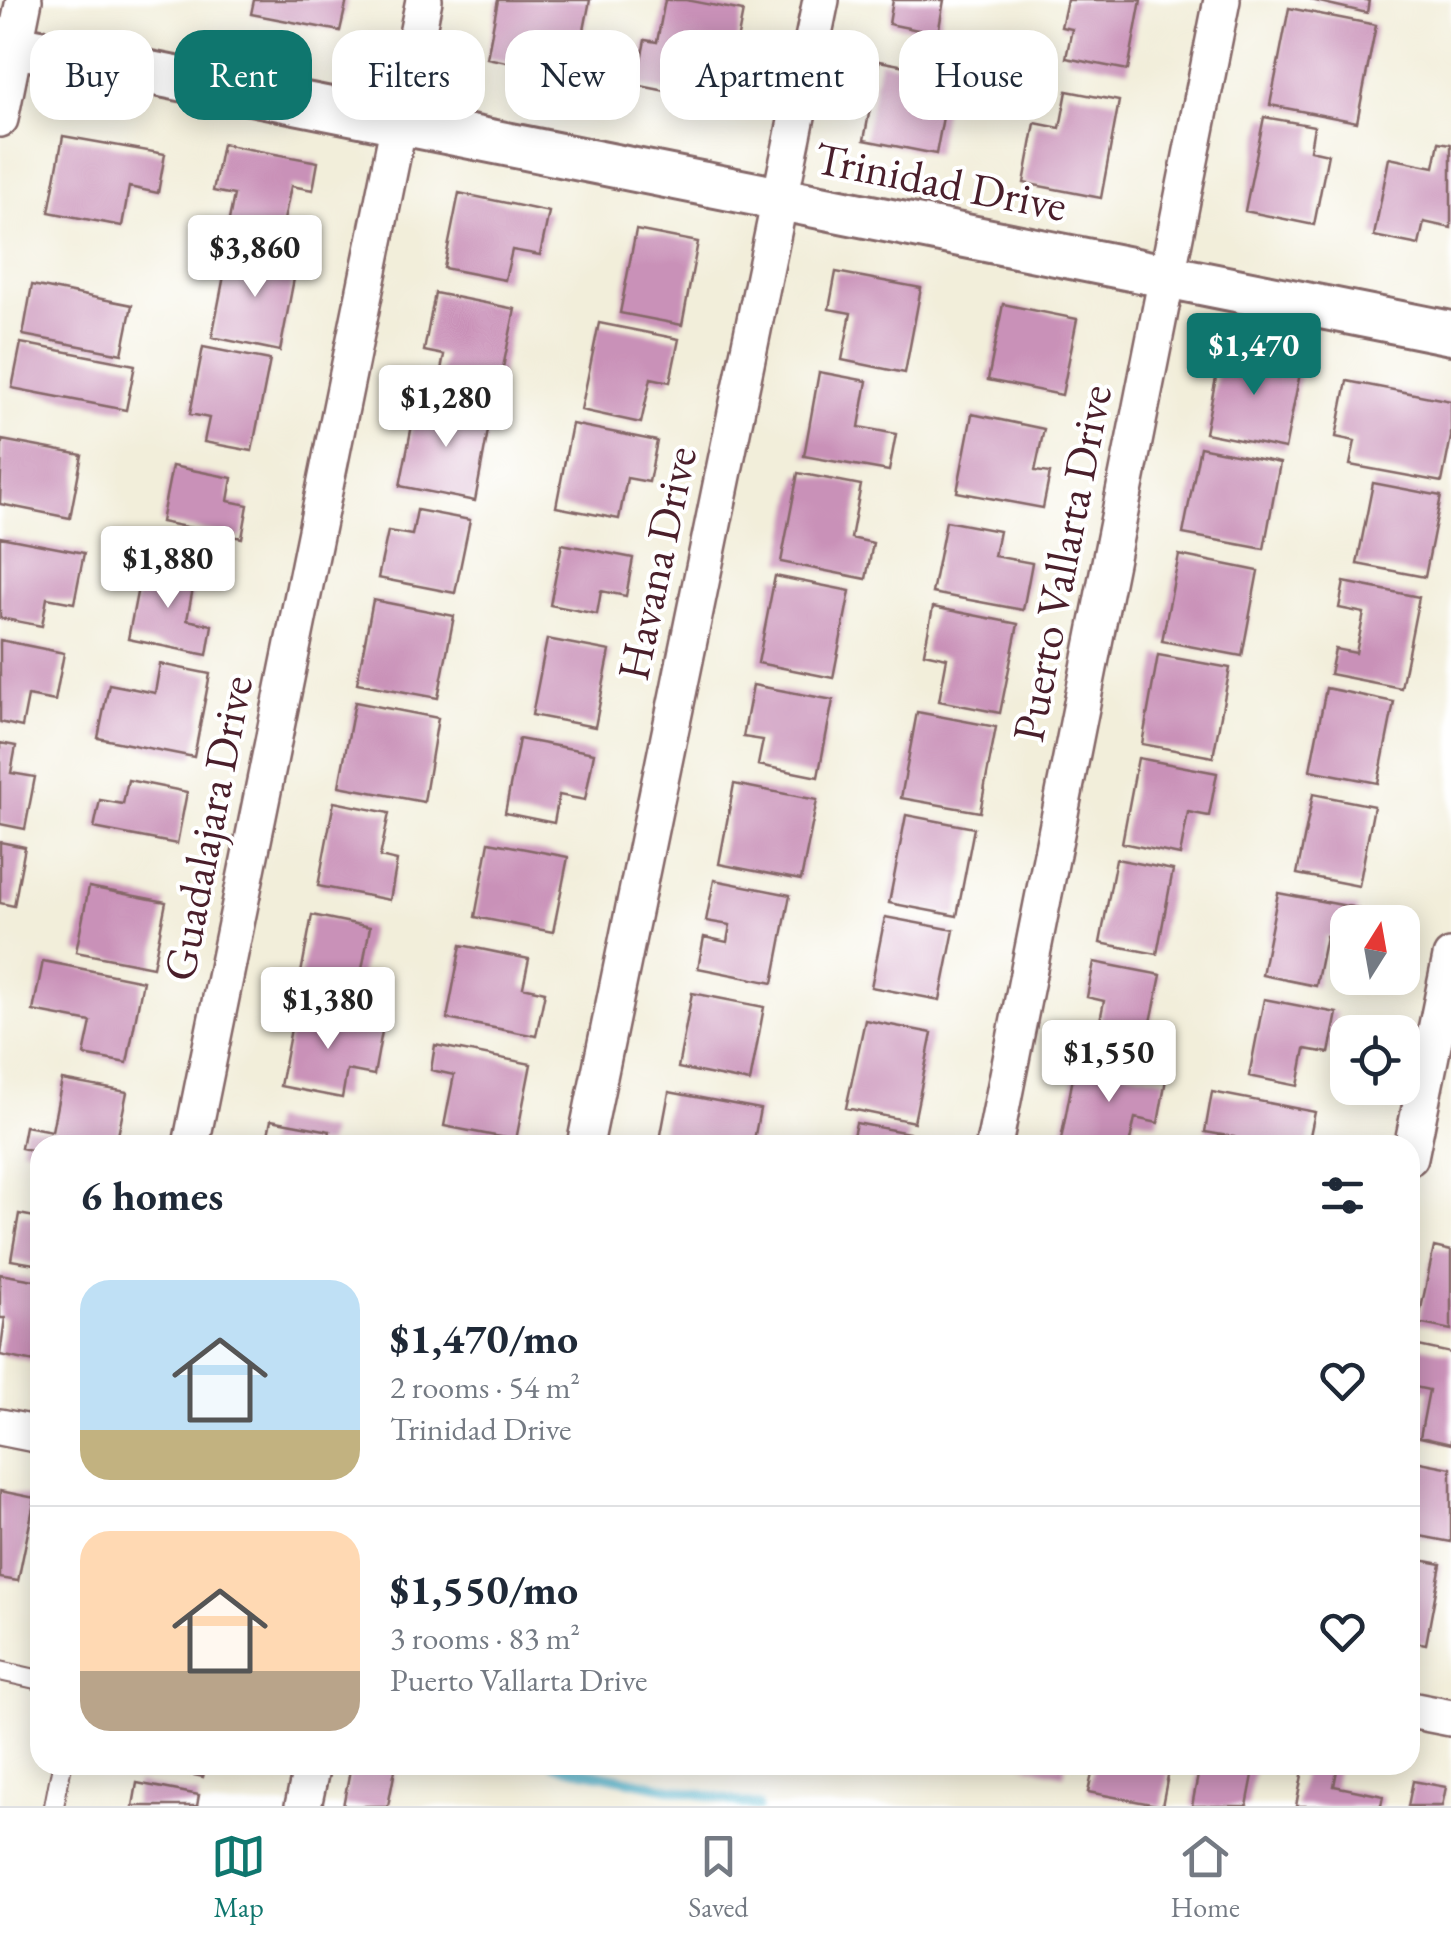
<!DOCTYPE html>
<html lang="en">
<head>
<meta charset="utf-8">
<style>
	body { margin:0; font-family:"EB Garamond",serif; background:#f2f2f3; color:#1f2937; height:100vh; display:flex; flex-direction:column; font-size:38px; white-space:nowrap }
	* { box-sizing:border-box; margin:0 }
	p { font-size:32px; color:#747a83 }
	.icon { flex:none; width:55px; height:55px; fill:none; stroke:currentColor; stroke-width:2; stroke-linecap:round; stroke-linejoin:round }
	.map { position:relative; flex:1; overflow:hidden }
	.side { position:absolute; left:30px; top:1135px; width:1390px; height:640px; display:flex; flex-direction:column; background:#fff; border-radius:30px; box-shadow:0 5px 25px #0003 }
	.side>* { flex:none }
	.top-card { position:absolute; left:30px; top:30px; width:1392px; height:90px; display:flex; gap:20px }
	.needle { width:65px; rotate:11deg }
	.fabs { position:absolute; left:1330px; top:905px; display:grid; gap:20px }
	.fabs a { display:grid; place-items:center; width:90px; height:90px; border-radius:20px; background:#fff; box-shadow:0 5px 25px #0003; font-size:50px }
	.price { position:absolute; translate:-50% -85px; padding:0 22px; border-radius:10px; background:#fff; color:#222; font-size:32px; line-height:65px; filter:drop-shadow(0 2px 5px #0008) }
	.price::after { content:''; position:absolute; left:50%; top:60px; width:30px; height:22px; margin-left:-15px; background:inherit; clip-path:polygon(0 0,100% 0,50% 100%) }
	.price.on { background:#0f766e; color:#fff }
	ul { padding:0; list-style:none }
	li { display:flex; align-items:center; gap:30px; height:250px; padding:0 50px }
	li+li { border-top:2px solid #e0e1e3 }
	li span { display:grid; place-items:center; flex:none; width:280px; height:200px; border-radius:30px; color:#555 }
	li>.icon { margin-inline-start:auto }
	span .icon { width:120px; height:120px; fill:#fffc; stroke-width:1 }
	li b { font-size:42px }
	h2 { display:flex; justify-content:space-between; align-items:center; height:120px; padding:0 50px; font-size:42px }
	.tag { padding:0 35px; border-radius:30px; background:#fff; box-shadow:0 5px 25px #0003; font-size:35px; line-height:90px }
	.tag.on { background:#0f766e; color:#fff }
	.tab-bar { display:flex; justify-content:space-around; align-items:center; height:140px; border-top:2px solid #e0e1e3; background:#fff; font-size:28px; color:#747a83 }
	.tab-bar a { display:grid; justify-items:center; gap:5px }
	.tab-bar .on { color:#0f766e }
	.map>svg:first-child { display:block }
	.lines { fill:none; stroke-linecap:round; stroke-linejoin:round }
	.stream { stroke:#4bb1ca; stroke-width:10 }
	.building { fill:#c991b8 }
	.service-casing { stroke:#856768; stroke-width:22 }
	.minor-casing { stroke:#856768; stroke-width:40 }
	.tertiary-casing { stroke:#856768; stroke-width:48 }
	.service { stroke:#fff; stroke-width:18 }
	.minor { stroke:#fff; stroke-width:35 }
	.tertiary { stroke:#fff; stroke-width:42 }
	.labels { text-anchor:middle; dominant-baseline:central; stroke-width:8; stroke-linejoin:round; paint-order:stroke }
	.street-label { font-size:45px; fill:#4a1f2b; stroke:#fff }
</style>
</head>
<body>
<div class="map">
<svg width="1451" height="1806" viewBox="0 0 1451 1806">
	<rect width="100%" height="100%" fill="#fff"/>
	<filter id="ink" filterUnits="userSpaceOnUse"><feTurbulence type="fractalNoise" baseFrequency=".01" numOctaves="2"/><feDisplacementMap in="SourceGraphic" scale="20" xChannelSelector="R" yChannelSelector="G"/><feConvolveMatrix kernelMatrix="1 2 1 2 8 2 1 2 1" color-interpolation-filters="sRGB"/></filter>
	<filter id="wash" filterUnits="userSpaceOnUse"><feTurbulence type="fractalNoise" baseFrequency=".0048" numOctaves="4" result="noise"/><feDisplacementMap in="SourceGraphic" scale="40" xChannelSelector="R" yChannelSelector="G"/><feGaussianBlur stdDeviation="2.25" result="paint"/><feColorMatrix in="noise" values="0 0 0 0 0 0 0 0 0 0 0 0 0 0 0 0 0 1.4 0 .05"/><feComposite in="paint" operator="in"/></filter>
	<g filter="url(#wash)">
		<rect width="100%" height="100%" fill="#f2eeda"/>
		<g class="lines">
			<path class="stream" d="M555,1765L758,1806"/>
		</g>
		<g id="blocks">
			<path class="building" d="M254,0H347L340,31L251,14Z
				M498,0H590L575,76L487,58Z
				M665,0H686L743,11L725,103L636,85L645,40L657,42Z
				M893,0H944L938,34L889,24Z
				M1067,0H1141L1128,70L1066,58L1072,29L1061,27Z
				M1311,0H1369L1367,13Z
				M1289,8L1376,25L1357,122L1270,105Z
				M879,61L951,75L936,154L864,140Z
				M1067,91L1119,101L1101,198L1024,183L1035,123L1060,128Z
				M1264,117L1314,126L1310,150L1328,154L1314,225L1245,211Z
				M63,136L165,154L158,193L129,187L122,226L49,212Z
				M1439,142L1451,144V228L1424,222L1419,245L1374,236L1389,158L1434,167Z
				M222,144L318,162L313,190L291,186L281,235L228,225L234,195L213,191Z
				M459,193L549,212L540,255L512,250L505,280L444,268Z
				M636,230L698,242L682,325L620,313Z
				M229,250L297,263L280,351L212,337Z
				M836,272L921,288L905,373L842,360L851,313L829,309Z
				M32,285L132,305L122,354L23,335Z
				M435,293L515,309L498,392L439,380L444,355L424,351Z
				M1003,304L1077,319L1062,395L988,380Z
				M599,323L679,339L670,382L651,378L641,423L581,410Z
				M21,343L135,365L126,410L12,388Z
				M203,347L270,360L252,451L204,442L209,418L190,414Z
				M1222,348L1302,363L1285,449L1205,433Z
				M819,372L867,381L859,427L896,434L889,471L804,456Z
				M1347,381L1451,401V437L1442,482L1350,465L1355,441L1336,437Z
				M417,400L491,414L475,501L400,486Z
				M972,414L1044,429L1035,471L1050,473L1043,508L957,492Z
				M572,424L657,441L649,482L627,478L619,519L556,507Z
				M2,440L82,455L70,518L0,504Z
				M1200,447L1280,463L1264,549L1183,534Z
				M172,466L232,478L228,501L248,505L242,538L161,522Z
				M798,473L861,485L851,538L873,543L866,579L781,562Z
				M1373,483L1441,496L1425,577L1357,564Z
				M417,510L470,520L455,593L378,578L388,531L412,535Z
				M946,521L999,531L994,556L1032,563L1023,610L932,593Z
				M0,537L84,553L74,603L47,598L42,626L0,618Z
				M562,544L633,558L626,596L601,591L597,614L550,605Z
				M1179,555L1258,571L1242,656L1162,641Z
				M143,562L196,572L187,620L212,625L207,655L128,639Z
				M775,576L850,591L833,678L758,663Z
				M1344,582L1419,597L1401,688L1330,674L1335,649L1356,653L1364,613L1339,608Z
				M373,600L454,616L438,698L357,683Z
				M933,607L1018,624L1000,713L939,701L947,658L924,653Z
				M547,639L610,651L595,727L532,715Z
				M0,640L64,653L55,701L28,696L22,727L0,722Z
				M1158,655L1230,668L1213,757L1142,744Z
				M160,664L210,674L194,757L98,738L109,684L155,693Z
				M753,685L833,700L818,777L758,765L763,740L743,737Z
				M1326,688L1394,702L1378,783L1310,770Z
				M355,702L438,718L424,802L339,786Z
				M917,712L996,727L980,812L901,798Z
				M519,739L594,753L585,800L559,795L554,823L505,813Z
				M0,743L16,746L11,773L35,777L25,829L0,824Z
				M1138,758L1217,773L1209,816L1188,812L1180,855L1122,843Z
				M128,780L187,792L177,844L94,828L100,800L123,804Z
				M734,784L817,800L801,880L719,864Z
				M1313,794L1374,806L1359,886L1297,874Z
				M334,802L389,813L380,857L397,861L390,900L318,886Z
				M906,815L974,828L957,916L889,903Z
				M0,842L25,847L14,906L0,903Z
				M489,842L568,857L553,932L475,917Z
				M1116,859L1173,870L1157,954L1100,943Z
				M714,880L790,895L773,983L698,968L704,937L727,942L730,925L706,921Z
				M89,887L166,902L153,967L76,952Z
				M1278,893L1358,908L1355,922H1348V941L1326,936L1316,986L1262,975Z
				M312,915L370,927L357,996L299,984Z
				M885,917L954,930L940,1000L871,987Z
				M461,945L529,959L523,987L545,992L536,1036L447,1019Z
				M43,961L143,981L127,1063L84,1055L91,1022L33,1011Z
				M1094,962L1161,975L1151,1022L1172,1027L1164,1065L1094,1050L1104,1001L1087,997Z
				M692,993L764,1007L750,1082L678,1068Z
				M1264,999L1337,1013L1329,1053L1305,1049L1298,1086L1249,1076Z
				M295,1008L383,1026L374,1075L347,1070L342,1098L280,1086Z
				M865,1020L932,1033L914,1122L846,1108Z
				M435,1045L531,1064L516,1140L444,1126L454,1075L431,1070Z
				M1076,1062L1166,1079L1158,1123L1135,1118L1129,1145H1060Z
				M62,1080L127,1092L116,1145H40V1152L21,1148L25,1126L52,1131Z
				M669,1092L760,1109L753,1145H681L660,1140Z
				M1212,1092L1315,1112L1308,1145H1232L1234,1137L1205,1132Z
				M271,1120L330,1131L327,1145H266Z
				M856,1123L909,1133L907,1145H851Z
				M19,1214L40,1218V1265L11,1260Z
				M1434,1247L1451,1251V1330L1418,1323Z
				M0,1274L40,1281V1363L0,1355L5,1318H0Z
				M1414,1345L1451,1353V1444L1420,1437L1429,1390L1410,1386Z
				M1410,1460L1451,1468V1542L1410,1534Z
				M0,1491L35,1498L18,1581L0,1578Z
				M1410,1558L1441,1564L1426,1644L1410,1641Z
				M149,1765H206L203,1777Z
				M351,1765H396L388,1806H343Z
				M1021,1765H1066L1064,1775Z
				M1094,1765H1170L1162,1806L1088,1792Z
				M1200,1765H1255L1247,1806H1192Z
				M1304,1765H1338L1334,1786L1383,1796L1381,1806H1296Z
				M1413,1781L1446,1787L1442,1806H1408Z
				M137,1783L199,1795L197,1806H133Z"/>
		</g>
	</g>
	<g filter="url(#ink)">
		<use href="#blocks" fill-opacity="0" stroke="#856768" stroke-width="2.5"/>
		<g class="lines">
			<g class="service-casing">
				<path id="service" d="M0,1671L40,1680
					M54,1806L62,1765"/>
			</g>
			<g class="minor-casing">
				<path id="minor" d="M0,119L24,0
					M191,1145L424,0
					M585,1145L821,0
					M994,1145L1222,0
					M1410,1157L1451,957
					M0,1427L40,1435
					M1410,1710L1451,1718
					M303,1806L312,1765"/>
			</g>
			<g class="tertiary-casing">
				<path id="tertiary" d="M0,43L1451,333"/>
			</g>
			<use href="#service" class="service"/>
			<use href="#minor" class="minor"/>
			<use href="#tertiary" class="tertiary"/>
		</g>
	</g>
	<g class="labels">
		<g class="street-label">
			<text transform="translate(941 181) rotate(11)">Trinidad Drive</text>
			<text transform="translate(656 563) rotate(-78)">Havana Drive</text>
			<text transform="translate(1061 563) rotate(-79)">Puerto Vallarta Drive</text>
			<text transform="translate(207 828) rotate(-79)">Guadalajara Drive</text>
		</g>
	</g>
</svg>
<div class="fabs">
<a><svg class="needle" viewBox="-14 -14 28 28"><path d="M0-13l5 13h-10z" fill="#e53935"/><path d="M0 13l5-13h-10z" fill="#747a83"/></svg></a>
<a><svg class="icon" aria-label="locate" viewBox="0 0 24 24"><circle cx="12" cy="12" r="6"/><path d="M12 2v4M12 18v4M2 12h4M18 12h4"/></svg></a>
</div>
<b class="price" style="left:255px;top:300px">$3,860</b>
<b class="price on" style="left:1254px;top:398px">$1,470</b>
<b class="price" style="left:446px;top:450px">$1,280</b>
<b class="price" style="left:168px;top:611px">$1,880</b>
<b class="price" style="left:328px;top:1052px">$1,380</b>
<b class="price" style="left:1109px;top:1105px">$1,550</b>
<div class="top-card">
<a class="tag">Buy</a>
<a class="tag on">Rent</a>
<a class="tag">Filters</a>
<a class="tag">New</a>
<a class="tag">Apartment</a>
<a class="tag">House</a>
</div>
<section class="side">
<h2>6 homes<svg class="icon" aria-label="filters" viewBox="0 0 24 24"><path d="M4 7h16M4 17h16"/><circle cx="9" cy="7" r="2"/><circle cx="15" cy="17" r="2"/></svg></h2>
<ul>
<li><span style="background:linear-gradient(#bfe0f5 75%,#c2b280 0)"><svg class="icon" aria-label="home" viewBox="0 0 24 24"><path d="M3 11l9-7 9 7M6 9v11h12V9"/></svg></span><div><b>$1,470/mo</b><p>2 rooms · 54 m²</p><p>Trinidad Drive</p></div><svg class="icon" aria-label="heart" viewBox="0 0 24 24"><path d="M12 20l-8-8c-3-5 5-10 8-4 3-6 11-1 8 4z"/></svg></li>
<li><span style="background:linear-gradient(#ffd9b3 70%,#b9a48a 0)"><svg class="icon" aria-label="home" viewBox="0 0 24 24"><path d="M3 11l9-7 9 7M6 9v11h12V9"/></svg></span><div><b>$1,550/mo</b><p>3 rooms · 83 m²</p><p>Puerto Vallarta Drive</p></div><svg class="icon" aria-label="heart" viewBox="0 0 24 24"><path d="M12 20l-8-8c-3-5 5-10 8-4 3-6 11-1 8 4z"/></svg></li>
</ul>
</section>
</div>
<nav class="tab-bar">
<a class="on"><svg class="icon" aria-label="map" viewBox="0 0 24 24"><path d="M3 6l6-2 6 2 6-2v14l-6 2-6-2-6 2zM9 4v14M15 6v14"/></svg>Map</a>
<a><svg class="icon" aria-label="saved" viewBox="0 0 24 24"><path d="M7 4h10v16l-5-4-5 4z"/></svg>Saved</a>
<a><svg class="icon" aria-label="home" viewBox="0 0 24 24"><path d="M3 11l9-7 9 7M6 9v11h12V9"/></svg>Home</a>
</nav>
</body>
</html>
